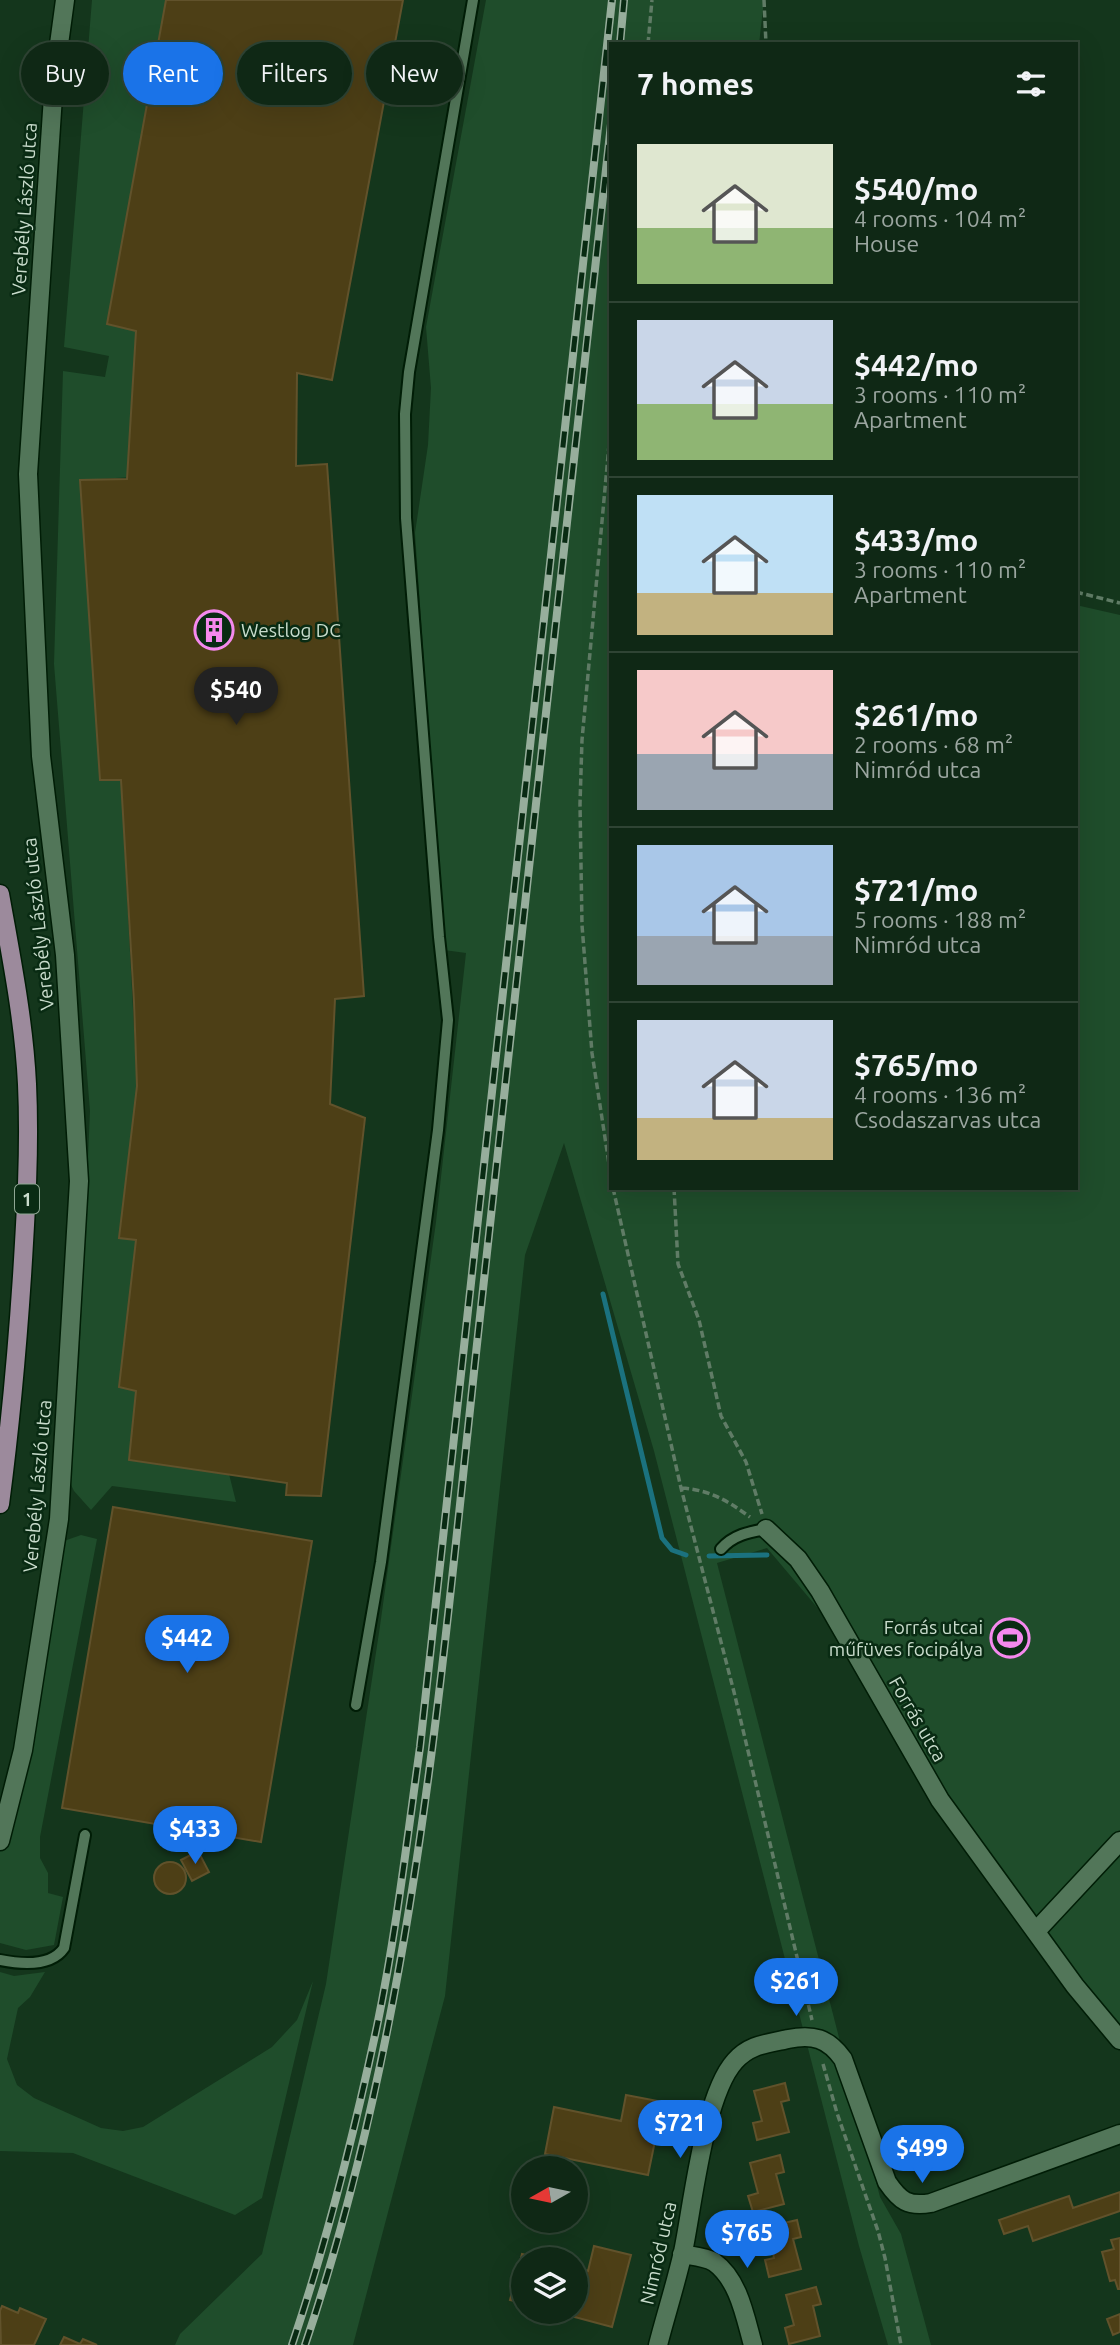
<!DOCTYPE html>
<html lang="en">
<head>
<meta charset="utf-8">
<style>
	body { margin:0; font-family:Ubuntu,sans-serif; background:#18301e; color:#f1f3f6; height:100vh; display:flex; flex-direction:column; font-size:26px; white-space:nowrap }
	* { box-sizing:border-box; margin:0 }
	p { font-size:23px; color:#9ba6a0 }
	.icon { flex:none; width:38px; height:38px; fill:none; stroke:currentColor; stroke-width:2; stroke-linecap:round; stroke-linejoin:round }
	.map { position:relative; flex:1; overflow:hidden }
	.side { position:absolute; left:609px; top:42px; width:469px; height:1148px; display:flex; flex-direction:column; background:#0f2815; border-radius:0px; box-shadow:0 7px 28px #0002,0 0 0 2px #2f4434 }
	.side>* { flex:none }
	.banner { position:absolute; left:21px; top:42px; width:483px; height:63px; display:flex; gap:14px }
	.needle { width:46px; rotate:261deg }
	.tools { position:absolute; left:511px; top:2156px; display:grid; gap:14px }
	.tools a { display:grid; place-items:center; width:77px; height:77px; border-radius:50%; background:#0f2815; box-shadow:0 7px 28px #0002,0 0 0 2px #2f4434; font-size:35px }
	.price { position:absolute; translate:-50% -60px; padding:0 16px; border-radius:24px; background:#1a73e8; color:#fff; font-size:23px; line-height:46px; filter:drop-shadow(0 2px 4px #0008) }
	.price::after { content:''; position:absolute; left:50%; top:42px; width:21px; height:16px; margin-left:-10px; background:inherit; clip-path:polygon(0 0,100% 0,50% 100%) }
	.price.on { background:#222; color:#fff }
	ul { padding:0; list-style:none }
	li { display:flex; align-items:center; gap:21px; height:175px; padding:0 28px }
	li+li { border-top:2px solid #2f4434 }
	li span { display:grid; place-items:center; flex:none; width:196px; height:140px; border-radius:0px; color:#555 }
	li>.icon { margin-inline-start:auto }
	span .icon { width:84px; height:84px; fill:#fffc; stroke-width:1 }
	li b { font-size:30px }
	h2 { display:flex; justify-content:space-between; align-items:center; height:84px; padding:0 28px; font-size:30px }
	.pill { padding:0 24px; border-radius:32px; background:#0f2815; box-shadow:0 7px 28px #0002,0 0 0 2px #2f4434; font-size:24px; line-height:63px }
	.pill.on { background:#1a73e8; color:#fff }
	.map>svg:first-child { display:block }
	.green { fill:#1f4d2b }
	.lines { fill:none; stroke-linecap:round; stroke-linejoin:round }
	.stream { stroke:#1b727f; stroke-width:5 }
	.building { fill:#4d3f16; stroke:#61522b; stroke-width:2 }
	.lane-casing { stroke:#001d06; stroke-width:14 }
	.street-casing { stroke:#001d06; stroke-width:21 }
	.primary-casing { stroke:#001d06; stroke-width:21 }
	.path { stroke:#607c66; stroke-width:3.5; stroke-dasharray:7 3.5; stroke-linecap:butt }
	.lane { stroke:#527659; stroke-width:10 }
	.street { stroke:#527659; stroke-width:18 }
	.primary { stroke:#9c8a9c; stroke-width:18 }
	.rail-casing { stroke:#97ae9c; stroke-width:8 }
	.rail { stroke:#092b13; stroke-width:5; stroke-dasharray:16; stroke-linecap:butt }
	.labels { text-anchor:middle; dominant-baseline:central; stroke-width:5; stroke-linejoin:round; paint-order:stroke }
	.shield { fill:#092b13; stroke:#8fa794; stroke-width:2 }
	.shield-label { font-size:18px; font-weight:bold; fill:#c9dccc }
	.street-label { font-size:19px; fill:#c9dccc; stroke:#092b13 }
	.poi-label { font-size:19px; fill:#c9dccc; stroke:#092b13; text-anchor:start }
</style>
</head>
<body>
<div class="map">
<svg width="1120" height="2345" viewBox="0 0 1120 2345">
	<rect width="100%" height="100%" fill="#14361c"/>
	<path class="green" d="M92,0H166L107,324L136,331L134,477L80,480L100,780H121L137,1086L136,1391L229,1474L236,1502L112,1486L91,1510L74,1491L63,1468L79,1363L90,1111L54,664L63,371L105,377L109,356L64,347Z
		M486,0H764L759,44H611V1188H1076V605L1120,615V2040L951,1830L821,1612L767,1548L717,1563L880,2197L901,2234L931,2345H888L859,2246L654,1451L564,1143L525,1255L445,1996L353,2345H175L180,2334L262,2254L326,1984L380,1626L436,1222L466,953L444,950L415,533L428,445L431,388L426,327Z
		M81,1535L97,1539L40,1837V1858L48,1873V1893L63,1897L54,1945L26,1950L0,1943V1835L64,1541Z
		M0,1972L14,1976L45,1972L30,1997L18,2008L7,2059L17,2085L34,2098L101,2128L123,2131L143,2127L272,2047L297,2020L313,1981L262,2198L235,2215L73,2153L0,2151Z"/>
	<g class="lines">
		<path class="stream" d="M603,1294L662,1538L672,1550L686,1555
			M709,1556L767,1555"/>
	</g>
	<path class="building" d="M166,0H403L332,380L297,373L296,466L327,464L364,996L335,999L330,1104L365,1118L321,1496L286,1495L287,1483L129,1460L136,1391L119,1387L136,1240L119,1238L137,1086L134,1002L121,780H100L80,480L127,479L136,331L107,324Z
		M113,1507L312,1541L261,1842L62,1808Z
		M198,1851L209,1872L192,1881L181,1860Z
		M154 1878a16 16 0 1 1 32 0a16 16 0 1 1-32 0Z
		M785,2083L789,2100L781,2102L789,2132L757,2140L753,2123L762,2121L754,2091Z
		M626,2095L663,2102L648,2175L545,2154L554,2107L621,2121Z
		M780,2155L784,2172L776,2174L784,2204L753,2212L748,2196L758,2193L750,2163Z
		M1120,2192V2211L1033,2241L1028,2226L1004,2234L999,2220L1069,2196L1073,2208Z
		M797,2220L801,2237L793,2239L801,2269L769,2277L765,2260L774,2258L767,2227Z
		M1120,2238V2289H1118L1115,2280L1110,2281L1102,2252L1114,2249L1111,2240Z
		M594,2246L631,2255L612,2327L556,2312H576V2268L588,2271Z
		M522,2254L542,2259H523V2303L510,2300Z
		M816,2287L821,2304L813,2306L820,2336L789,2344L785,2328L794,2325L786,2295Z
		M2,2306L18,2313L20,2308L46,2319L34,2345H1L0,2311Z
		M1120,2314V2332L1113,2335L1107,2319Z
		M64,2337L80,2344L83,2339L97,2345H60Z"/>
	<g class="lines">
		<g class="lane-casing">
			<path id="lane" d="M721,1549C733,1535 749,1532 766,1529
				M356,1705L381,1562L438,1130L448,1020L439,937L406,518L405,414L409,372L473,0
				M0,1960C20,1964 51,1967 64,1948L85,1835"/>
		</g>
		<g class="street-casing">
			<path id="street" d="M766,1529L798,1559L820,1591L940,1800L1075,1986L1120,2040
				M0,1841L23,1750L59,1519L79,1181L65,955L41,756L28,474L54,81L65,0
				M1037,1930L1120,1841
				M682,2254C692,2256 706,2257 714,2262C739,2280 745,2317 753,2345
				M658,2345C666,2314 676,2283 683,2252C693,2204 704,2095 735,2061C750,2044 767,2044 788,2039C813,2034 828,2038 843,2059L887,2182C900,2201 908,2207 931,2203L1120,2134"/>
		</g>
		<g class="primary-casing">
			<path id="primary" d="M0,894C11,956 24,1021 27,1084C30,1148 26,1212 22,1276C17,1352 10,1428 0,1504"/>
		</g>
		<path class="path" d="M764,0L766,44
			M648,44L652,0
			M611,423L582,740L580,804L582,925L592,1053L611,1177
			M1076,592L1120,603
			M613,1188L681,1488L734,1692L812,2020
			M674,1188L678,1264L699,1320L721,1416L746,1462L762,1514
			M682,1488C710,1490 728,1501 750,1517
			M823,2064L837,2113L878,2231L885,2258L901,2345"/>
		<use href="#lane" class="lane"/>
		<use href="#street" class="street"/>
		<use href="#primary" class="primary"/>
		<g class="rail-casing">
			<path id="rail" d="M620,44L624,0
				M292,2345C327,2241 354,2134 377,2026C396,1934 407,1840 420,1747L612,0
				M305,2345C415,2020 441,1674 478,1335C522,931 566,528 611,124"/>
		</g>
		<use href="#rail" class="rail"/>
	</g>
	<defs>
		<g id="building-ring" transform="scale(2.0125)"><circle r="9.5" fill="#092b13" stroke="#f589ee" stroke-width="1.5"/><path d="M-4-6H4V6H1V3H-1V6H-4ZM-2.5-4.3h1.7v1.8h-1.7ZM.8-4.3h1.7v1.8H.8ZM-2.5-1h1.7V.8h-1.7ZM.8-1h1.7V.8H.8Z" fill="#f589ee"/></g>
		<g id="stadium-ring" transform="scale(2.0125)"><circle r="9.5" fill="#092b13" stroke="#f589ee" stroke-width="1.5"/><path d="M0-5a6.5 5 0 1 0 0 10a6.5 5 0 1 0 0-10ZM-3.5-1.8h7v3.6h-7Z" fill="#f589ee"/></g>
	</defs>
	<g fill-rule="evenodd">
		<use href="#building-ring" x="214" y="630"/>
		<use href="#stadium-ring" x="1010" y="1638"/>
	</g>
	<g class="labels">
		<rect class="shield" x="15" y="1184.5" width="24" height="29" rx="5"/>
		<g class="shield-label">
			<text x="27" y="1199">1</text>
		</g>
		<g class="street-label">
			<text transform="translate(24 209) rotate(-86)">Verebély László utca</text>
			<text transform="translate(38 924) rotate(-96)">Verebély László utca</text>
			<text transform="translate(37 1486) rotate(-85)">Verebély László utca</text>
			<text transform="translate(918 1719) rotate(60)">Forrás utca</text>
			<text transform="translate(658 2253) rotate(-77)">Nimród utca</text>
		</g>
		<g class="poi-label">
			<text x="241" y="630">Westlog DC</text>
			<text x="983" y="1627" text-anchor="end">Forrás utcai<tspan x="983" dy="22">műfüves focipálya</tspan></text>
		</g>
	</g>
</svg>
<div class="tools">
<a><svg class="needle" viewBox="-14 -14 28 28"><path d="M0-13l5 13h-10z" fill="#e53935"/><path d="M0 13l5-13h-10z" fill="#9ba6a0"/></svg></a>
<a><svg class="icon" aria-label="layers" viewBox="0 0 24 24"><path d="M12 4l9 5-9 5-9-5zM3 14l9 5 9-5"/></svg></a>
</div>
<b class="price on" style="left:236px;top:727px">$540</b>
<b class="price" style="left:187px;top:1675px">$442</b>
<b class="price" style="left:195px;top:1866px">$433</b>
<b class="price" style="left:796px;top:2018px">$261</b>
<b class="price" style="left:680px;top:2160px">$721</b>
<b class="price" style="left:922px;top:2185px">$499</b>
<b class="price" style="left:747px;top:2270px">$765</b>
<div class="banner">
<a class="pill">Buy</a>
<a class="pill on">Rent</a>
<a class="pill">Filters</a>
<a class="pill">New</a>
</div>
<section class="side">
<h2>7 homes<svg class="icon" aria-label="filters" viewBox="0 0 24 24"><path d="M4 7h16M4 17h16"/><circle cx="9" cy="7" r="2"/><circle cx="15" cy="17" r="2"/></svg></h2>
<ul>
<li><span style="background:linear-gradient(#dfe7d0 60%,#8fb573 0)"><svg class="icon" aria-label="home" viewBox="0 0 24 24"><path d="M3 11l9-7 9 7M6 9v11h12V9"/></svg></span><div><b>$540/mo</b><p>4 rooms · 104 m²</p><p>House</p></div></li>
<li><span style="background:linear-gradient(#c9d6e8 60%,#8fb573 0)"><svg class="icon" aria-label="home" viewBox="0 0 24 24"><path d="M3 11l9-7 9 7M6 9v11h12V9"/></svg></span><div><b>$442/mo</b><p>3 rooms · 110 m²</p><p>Apartment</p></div></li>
<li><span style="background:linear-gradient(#bfe0f5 70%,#c2b280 0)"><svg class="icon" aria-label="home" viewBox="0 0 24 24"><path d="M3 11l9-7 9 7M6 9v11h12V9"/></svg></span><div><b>$433/mo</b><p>3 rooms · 110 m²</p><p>Apartment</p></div></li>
<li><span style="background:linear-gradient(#f6c9c9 60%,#9aa5b1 0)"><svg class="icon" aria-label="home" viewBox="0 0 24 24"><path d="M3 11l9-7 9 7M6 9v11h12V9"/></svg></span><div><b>$261/mo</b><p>2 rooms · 68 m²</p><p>Nimród utca</p></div></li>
<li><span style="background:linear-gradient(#a9c7e8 65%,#9aa5b1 0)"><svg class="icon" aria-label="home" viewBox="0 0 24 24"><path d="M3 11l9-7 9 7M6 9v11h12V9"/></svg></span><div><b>$721/mo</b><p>5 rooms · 188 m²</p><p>Nimród utca</p></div></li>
<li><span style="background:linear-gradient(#c9d6e8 70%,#c2b280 0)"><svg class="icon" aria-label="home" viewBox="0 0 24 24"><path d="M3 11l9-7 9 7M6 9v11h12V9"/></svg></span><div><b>$765/mo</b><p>4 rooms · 136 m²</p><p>Csodaszarvas utca</p></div></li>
</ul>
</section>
</div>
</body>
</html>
